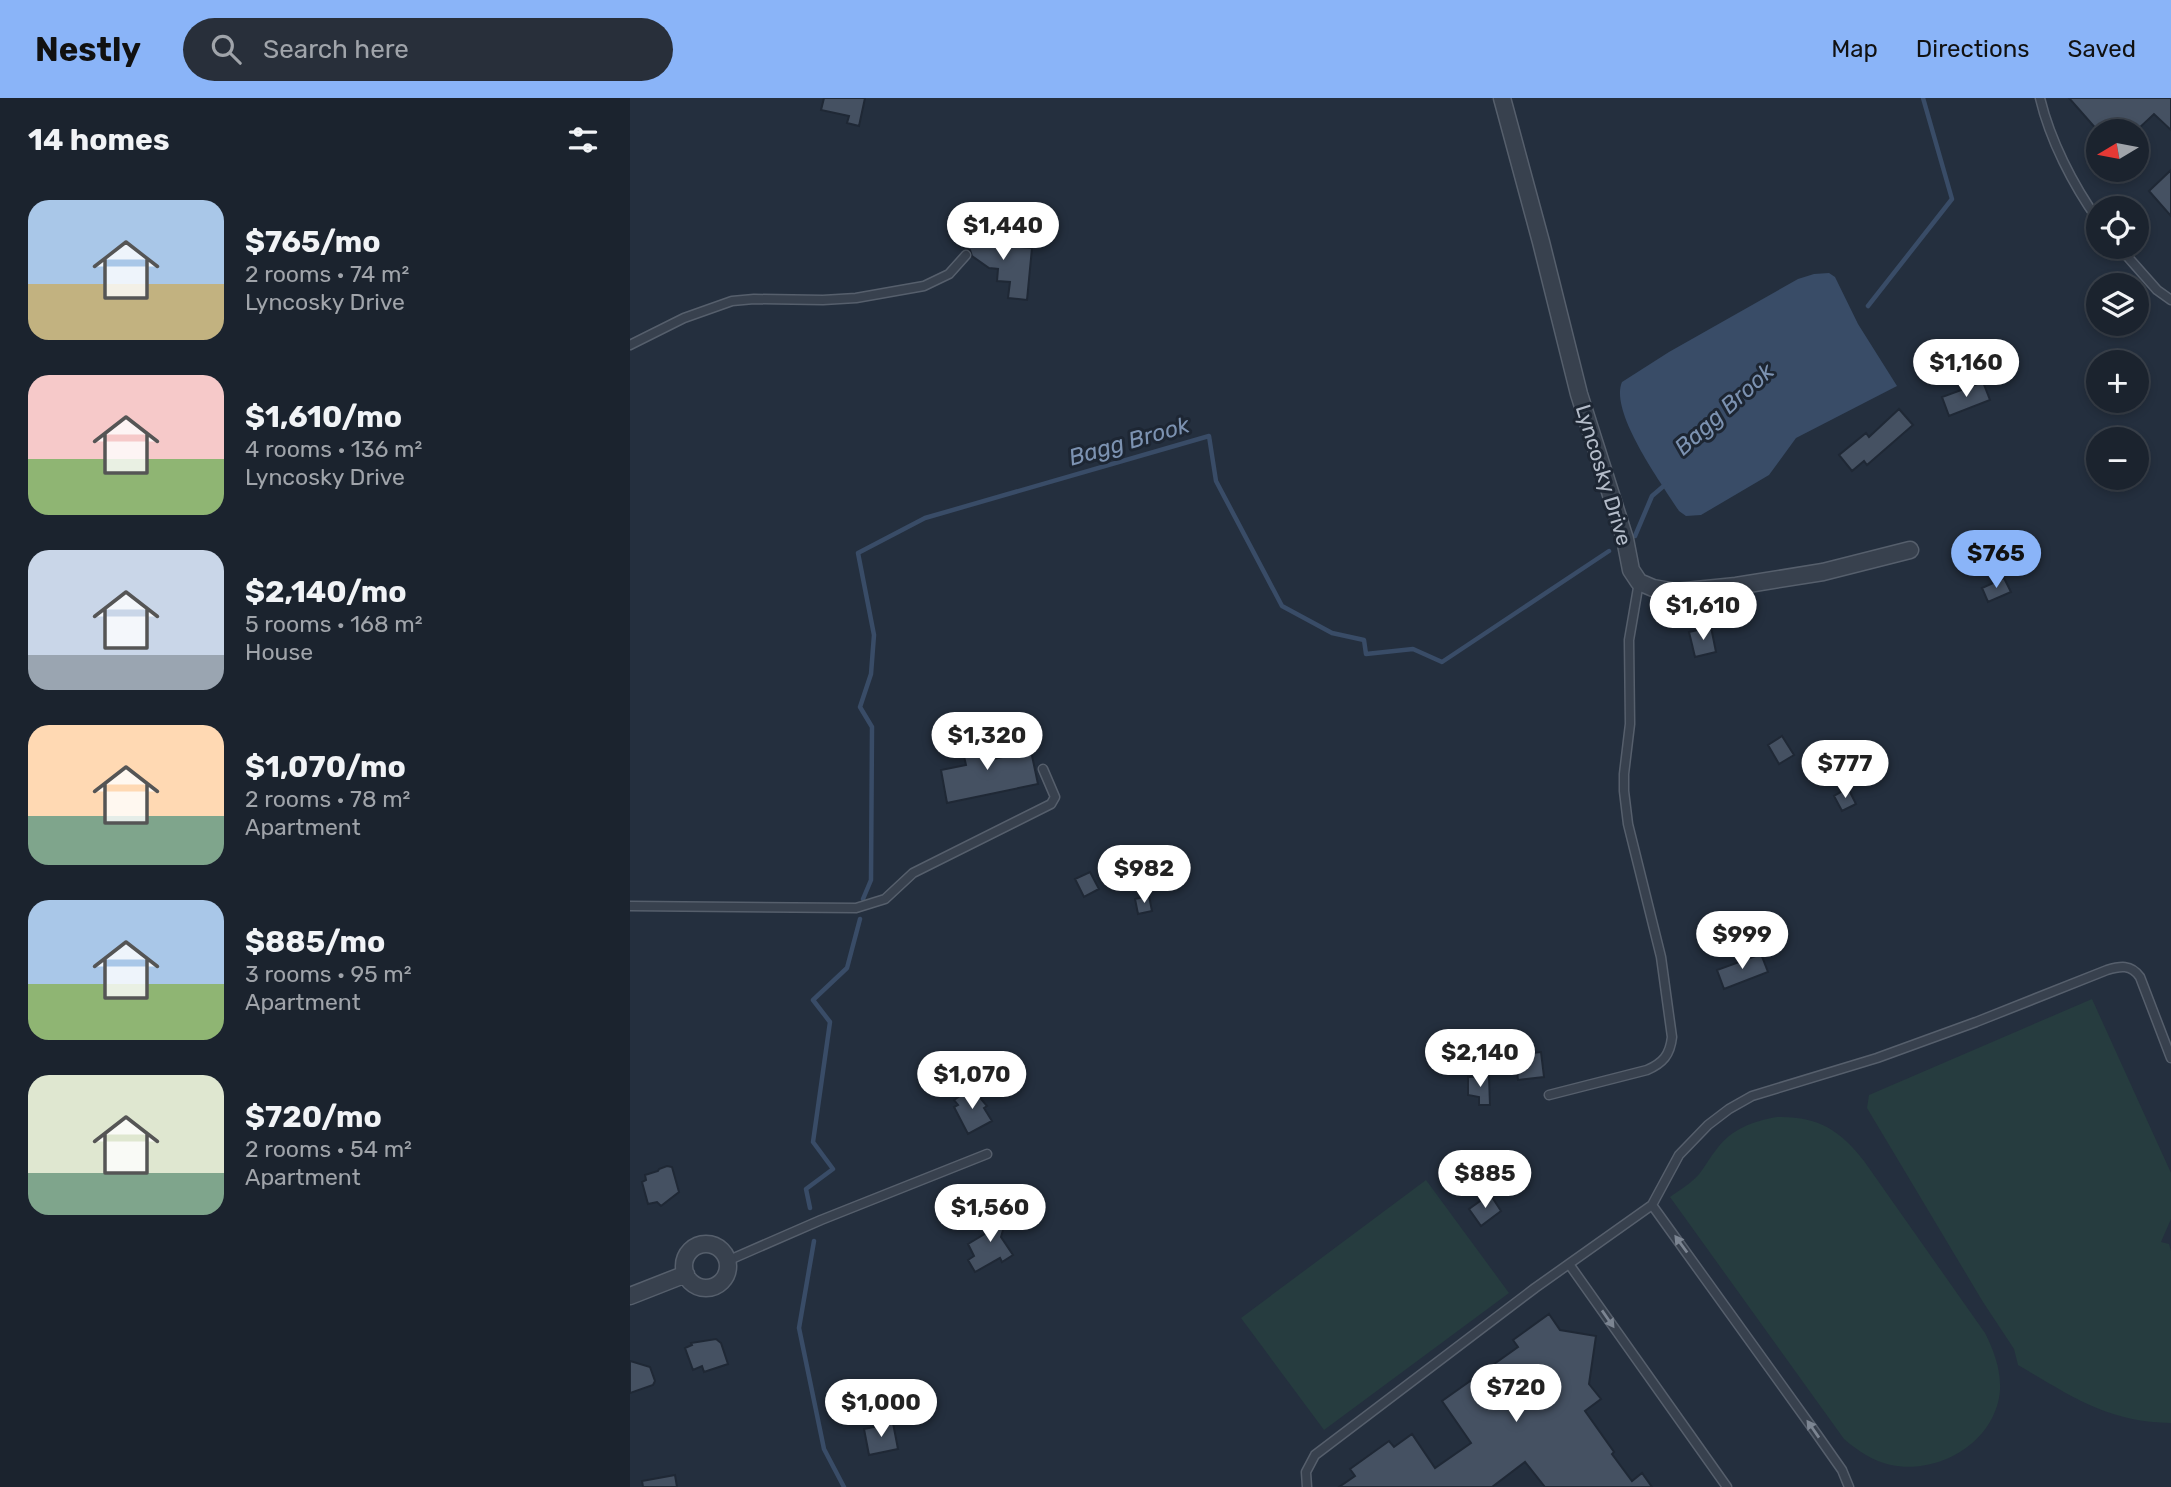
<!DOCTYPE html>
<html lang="en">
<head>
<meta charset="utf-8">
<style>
	body { margin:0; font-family:Rubik,sans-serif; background:#282f3a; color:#f1f3f6; height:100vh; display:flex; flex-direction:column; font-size:26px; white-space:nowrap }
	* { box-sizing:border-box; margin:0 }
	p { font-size:23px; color:#a0a4aa }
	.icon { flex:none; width:38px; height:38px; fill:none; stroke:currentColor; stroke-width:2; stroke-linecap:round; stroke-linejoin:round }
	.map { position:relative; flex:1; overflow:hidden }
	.details { display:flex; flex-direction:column; background:#1b232e; width:630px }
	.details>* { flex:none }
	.needle { width:46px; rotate:260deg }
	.tools { position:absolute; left:1456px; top:21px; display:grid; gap:14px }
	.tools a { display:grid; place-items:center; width:63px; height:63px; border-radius:50%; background:#1b232e; box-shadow:0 4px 10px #0003,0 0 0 2px #39404a; font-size:35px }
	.price { position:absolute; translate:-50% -60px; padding:0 16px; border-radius:24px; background:#fff; color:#222; font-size:23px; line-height:46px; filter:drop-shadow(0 2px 4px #0008) }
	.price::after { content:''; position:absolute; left:50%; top:42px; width:21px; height:16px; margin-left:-10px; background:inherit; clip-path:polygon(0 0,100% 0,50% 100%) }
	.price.active { background:#8ab4f8; color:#111 }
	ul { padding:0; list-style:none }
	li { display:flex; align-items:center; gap:21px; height:175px; padding:0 28px }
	li span { display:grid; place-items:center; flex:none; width:196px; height:140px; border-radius:21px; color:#555 }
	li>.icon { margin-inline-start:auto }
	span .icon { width:84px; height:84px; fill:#fffc; stroke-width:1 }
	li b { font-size:30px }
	h2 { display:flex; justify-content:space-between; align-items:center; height:84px; padding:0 28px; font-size:30px }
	header { display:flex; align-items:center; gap:42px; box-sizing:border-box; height:98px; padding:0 35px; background:#8ab4f8; color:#111 }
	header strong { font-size:33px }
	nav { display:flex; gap:38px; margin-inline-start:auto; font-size:24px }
	.search { width:490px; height:63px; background:#282f3a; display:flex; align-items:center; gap:18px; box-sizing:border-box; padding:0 24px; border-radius:38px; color:#a0a4aa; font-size:26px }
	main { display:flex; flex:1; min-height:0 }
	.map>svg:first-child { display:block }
	.green { fill:#263c3f }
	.water { fill:#394c67 }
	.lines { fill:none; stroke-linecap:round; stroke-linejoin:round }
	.stream { stroke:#394c67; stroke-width:4.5 }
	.building { fill:#455162; stroke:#1f2835; stroke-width:2 }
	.lane-casing { stroke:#565f6c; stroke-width:11 }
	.street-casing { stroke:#565f6c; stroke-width:19 }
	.lane { stroke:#38414e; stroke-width:8 }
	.street { stroke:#38414e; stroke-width:16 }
	.oneway { fill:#7c8592 }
	.labels { text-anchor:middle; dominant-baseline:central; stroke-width:6; stroke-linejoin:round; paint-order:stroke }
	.street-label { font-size:21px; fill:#b4bcc9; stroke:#1d2633 }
	.water-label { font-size:23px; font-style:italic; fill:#7c92b1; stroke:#1d2633 }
</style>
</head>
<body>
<header>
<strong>Nestly</strong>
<div class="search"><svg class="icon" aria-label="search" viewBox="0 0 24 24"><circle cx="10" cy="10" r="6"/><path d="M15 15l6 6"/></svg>Search here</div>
<nav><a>Map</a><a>Directions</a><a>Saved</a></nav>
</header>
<main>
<section class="details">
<h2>14 homes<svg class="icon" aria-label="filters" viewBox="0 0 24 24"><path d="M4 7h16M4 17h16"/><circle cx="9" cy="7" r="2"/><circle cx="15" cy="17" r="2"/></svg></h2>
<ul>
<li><span style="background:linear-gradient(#a9c7e8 60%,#c2b280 0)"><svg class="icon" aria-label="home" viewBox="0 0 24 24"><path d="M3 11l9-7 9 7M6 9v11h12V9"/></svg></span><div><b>$765/mo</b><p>2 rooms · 74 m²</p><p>Lyncosky Drive</p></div></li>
<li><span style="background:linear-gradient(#f6c9c9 60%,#8fb573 0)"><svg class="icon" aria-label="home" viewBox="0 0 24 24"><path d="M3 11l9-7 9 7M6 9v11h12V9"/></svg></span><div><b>$1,610/mo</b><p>4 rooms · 136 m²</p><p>Lyncosky Drive</p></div></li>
<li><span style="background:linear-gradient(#c9d6e8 75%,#9aa5b1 0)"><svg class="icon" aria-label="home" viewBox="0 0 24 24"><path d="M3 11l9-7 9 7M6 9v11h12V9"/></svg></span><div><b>$2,140/mo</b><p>5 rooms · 168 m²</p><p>House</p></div></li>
<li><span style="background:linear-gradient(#ffd9b3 65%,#7fa58c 0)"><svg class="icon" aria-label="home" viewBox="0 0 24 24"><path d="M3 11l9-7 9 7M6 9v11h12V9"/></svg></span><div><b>$1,070/mo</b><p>2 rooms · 78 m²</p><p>Apartment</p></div></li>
<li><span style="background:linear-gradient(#a9c7e8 60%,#8fb573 0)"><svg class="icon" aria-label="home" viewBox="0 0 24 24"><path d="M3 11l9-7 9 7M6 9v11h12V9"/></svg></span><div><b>$885/mo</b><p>3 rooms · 95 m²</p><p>Apartment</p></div></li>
<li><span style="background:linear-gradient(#dfe7d0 70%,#7fa58c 0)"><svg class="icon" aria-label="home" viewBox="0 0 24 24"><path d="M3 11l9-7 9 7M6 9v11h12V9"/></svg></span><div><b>$720/mo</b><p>2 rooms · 54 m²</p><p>Apartment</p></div></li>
</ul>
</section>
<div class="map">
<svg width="1541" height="1389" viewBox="0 0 1541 1389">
	<rect width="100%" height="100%" fill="#242f3e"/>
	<path class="green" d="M1462,901L1541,1075V1121L1531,1144L1539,1146L1541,1153V1325C1477,1324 1441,1298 1388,1267L1384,1251L1353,1204L1237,1010L1239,997Z
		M1147,1019C1188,1018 1210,1032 1234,1063L1355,1235C1364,1253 1371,1272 1370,1292C1366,1344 1309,1377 1261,1367C1243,1363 1228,1353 1214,1341L1040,1099C1050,1092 1063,1084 1070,1075C1076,1067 1080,1059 1086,1052C1101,1031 1123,1023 1147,1019Z
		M796,1082L879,1195L694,1332L611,1220Z"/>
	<path class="water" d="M1199,175L1205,179L1228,226L1267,288L1166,340L1139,377L1071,417L1056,418L1049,413C1032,386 979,314 992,284L1039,254L1168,181L1184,176Z"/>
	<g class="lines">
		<path class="stream" d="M1238,208L1322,101L1293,0
			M1005,438L1022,398L1036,386
			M233,801L241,782L242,629L230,609L241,576L244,537L228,455L295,420L579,338L586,383L652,508L702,535L734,542L736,556L783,551L812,564L979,453
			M180,1110L176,1091L203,1071L183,1044L200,924L183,902L217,870L230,821
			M184,1143L169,1230L194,1351L214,1389"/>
	</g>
	<path class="building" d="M194,0H235L229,28L217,25L219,18L191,12Z
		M1439,0H1541V32L1524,16L1506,33H1468Z
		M1541,72V118L1519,93Z
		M344,129L367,147L402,150L397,202L378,200L380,184L367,183L368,171L359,170L342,158L340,152L330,148Z
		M1353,284L1360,302L1319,318L1312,299Z
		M1269,311L1283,327L1237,367L1234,363L1222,373L1209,357L1236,335L1239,339Z
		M1374,480L1381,494L1358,504L1352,490Z
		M1081,529L1086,554L1065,559L1059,534Z
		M358,636L363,661L401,653L408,686L317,705L311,672L336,667L330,641Z
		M1152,638L1164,657L1149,666L1138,647Z
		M1218,690L1226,706L1212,713L1204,698Z
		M460,774L469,791L454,799L445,781Z
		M519,798L522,813L508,816L505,801Z
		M1131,856L1138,874L1094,891L1087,872Z
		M911,954L914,979L888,982L885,957Z
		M859,978L860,1007H849V999L838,997V979Z
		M342,990L357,1008L354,1010L362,1023L338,1036L324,1009L328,1007L324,1002Z
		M37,1068L42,1069L49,1094L31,1108L27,1104L18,1106L12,1084L16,1082L15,1077L28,1073L29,1071Z
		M860,1096L871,1113L851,1128L839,1111Z
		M361,1113L377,1118L371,1139L383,1157L372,1164L370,1160L345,1174L338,1162L344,1158L338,1146L356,1135Z
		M919,1216L930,1232L966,1238L959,1286L971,1301L955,1313L984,1354L982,1356L1002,1383L1012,1375L1022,1389H915L895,1364L862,1389H709L725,1378L720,1371L759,1343L764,1349L782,1336L805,1370L841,1345L812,1303L888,1249L883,1242Z
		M86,1241L91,1245L98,1266L74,1274L72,1268L63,1272L55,1250L62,1247L61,1245Z
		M0,1263L20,1269L25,1283L23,1287L0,1295Z
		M263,1325L268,1351L239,1357L234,1331Z
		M45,1377L47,1389H13L12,1383Z"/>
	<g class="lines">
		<g class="lane-casing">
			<path id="lane" d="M1410,0C1420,42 1443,87 1468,122
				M1489,149L1527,192L1541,202
				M0,247L54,220L102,203L124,201L193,202L226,200L294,188L319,176L336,157
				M0,808L226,810L255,801L283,775L421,706L425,699L413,671
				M919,997L1017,972C1033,965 1040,957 1042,939L1031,859L998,726L994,693V676L1000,626L999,542L1009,484
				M1022,1107L1186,1335L1212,1372L1219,1389
				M97,1163L191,1122L357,1056
				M939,1166L1097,1389
				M677,1389L676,1374L685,1357L905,1190L1022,1107L1049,1057L1078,1027L1099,1011L1122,998L1247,960L1346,924L1477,872C1490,868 1501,866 1510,879L1541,960"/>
		</g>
		<g class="street-casing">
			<path id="street" d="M872,0L911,144L949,296L995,441L1001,472L1009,484L1023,490L1046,494L1106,488L1193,474L1280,452
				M54 1168a22 22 0 1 1 44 0a22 22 0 1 1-44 0Z
				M0,1198L56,1176"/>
		</g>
		<use href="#lane" class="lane"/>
		<use href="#street" class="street"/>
	</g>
	<defs><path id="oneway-solid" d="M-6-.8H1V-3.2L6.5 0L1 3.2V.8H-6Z" transform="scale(1.75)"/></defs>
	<g class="oneway">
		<use href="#oneway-solid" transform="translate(1051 1146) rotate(-126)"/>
		<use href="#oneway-solid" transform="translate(978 1221) rotate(55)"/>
		<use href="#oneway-solid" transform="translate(1183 1331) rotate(-125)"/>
	</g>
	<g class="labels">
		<g class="street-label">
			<text transform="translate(974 377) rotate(73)">Lyncosky Drive</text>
		</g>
		<g class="water-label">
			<text transform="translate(1094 311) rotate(-42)">Bagg Brook</text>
			<text transform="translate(499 343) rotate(-16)">Bagg Brook</text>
		</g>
	</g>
</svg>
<div class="tools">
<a><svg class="needle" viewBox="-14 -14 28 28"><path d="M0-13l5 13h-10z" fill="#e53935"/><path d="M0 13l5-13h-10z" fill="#a0a4aa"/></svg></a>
<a><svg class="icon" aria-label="locate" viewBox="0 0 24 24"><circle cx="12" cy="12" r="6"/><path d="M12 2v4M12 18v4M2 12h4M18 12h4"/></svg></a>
<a><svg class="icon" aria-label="layers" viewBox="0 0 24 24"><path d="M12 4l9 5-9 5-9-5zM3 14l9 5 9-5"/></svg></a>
<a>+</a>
<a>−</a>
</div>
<b class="price" style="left:373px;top:164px">$1,440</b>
<b class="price" style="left:1336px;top:301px">$1,160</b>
<b class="price active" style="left:1366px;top:492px">$765</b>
<b class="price" style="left:1073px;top:544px">$1,610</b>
<b class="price" style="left:357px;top:674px">$1,320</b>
<b class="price" style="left:1215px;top:702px">$777</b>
<b class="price" style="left:514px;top:807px">$982</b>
<b class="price" style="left:1112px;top:873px">$999</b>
<b class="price" style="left:850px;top:991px">$2,140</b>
<b class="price" style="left:342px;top:1013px">$1,070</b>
<b class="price" style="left:855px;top:1112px">$885</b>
<b class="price" style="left:360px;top:1146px">$1,560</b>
<b class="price" style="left:886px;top:1326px">$720</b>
<b class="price" style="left:251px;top:1341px">$1,000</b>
</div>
</main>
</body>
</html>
